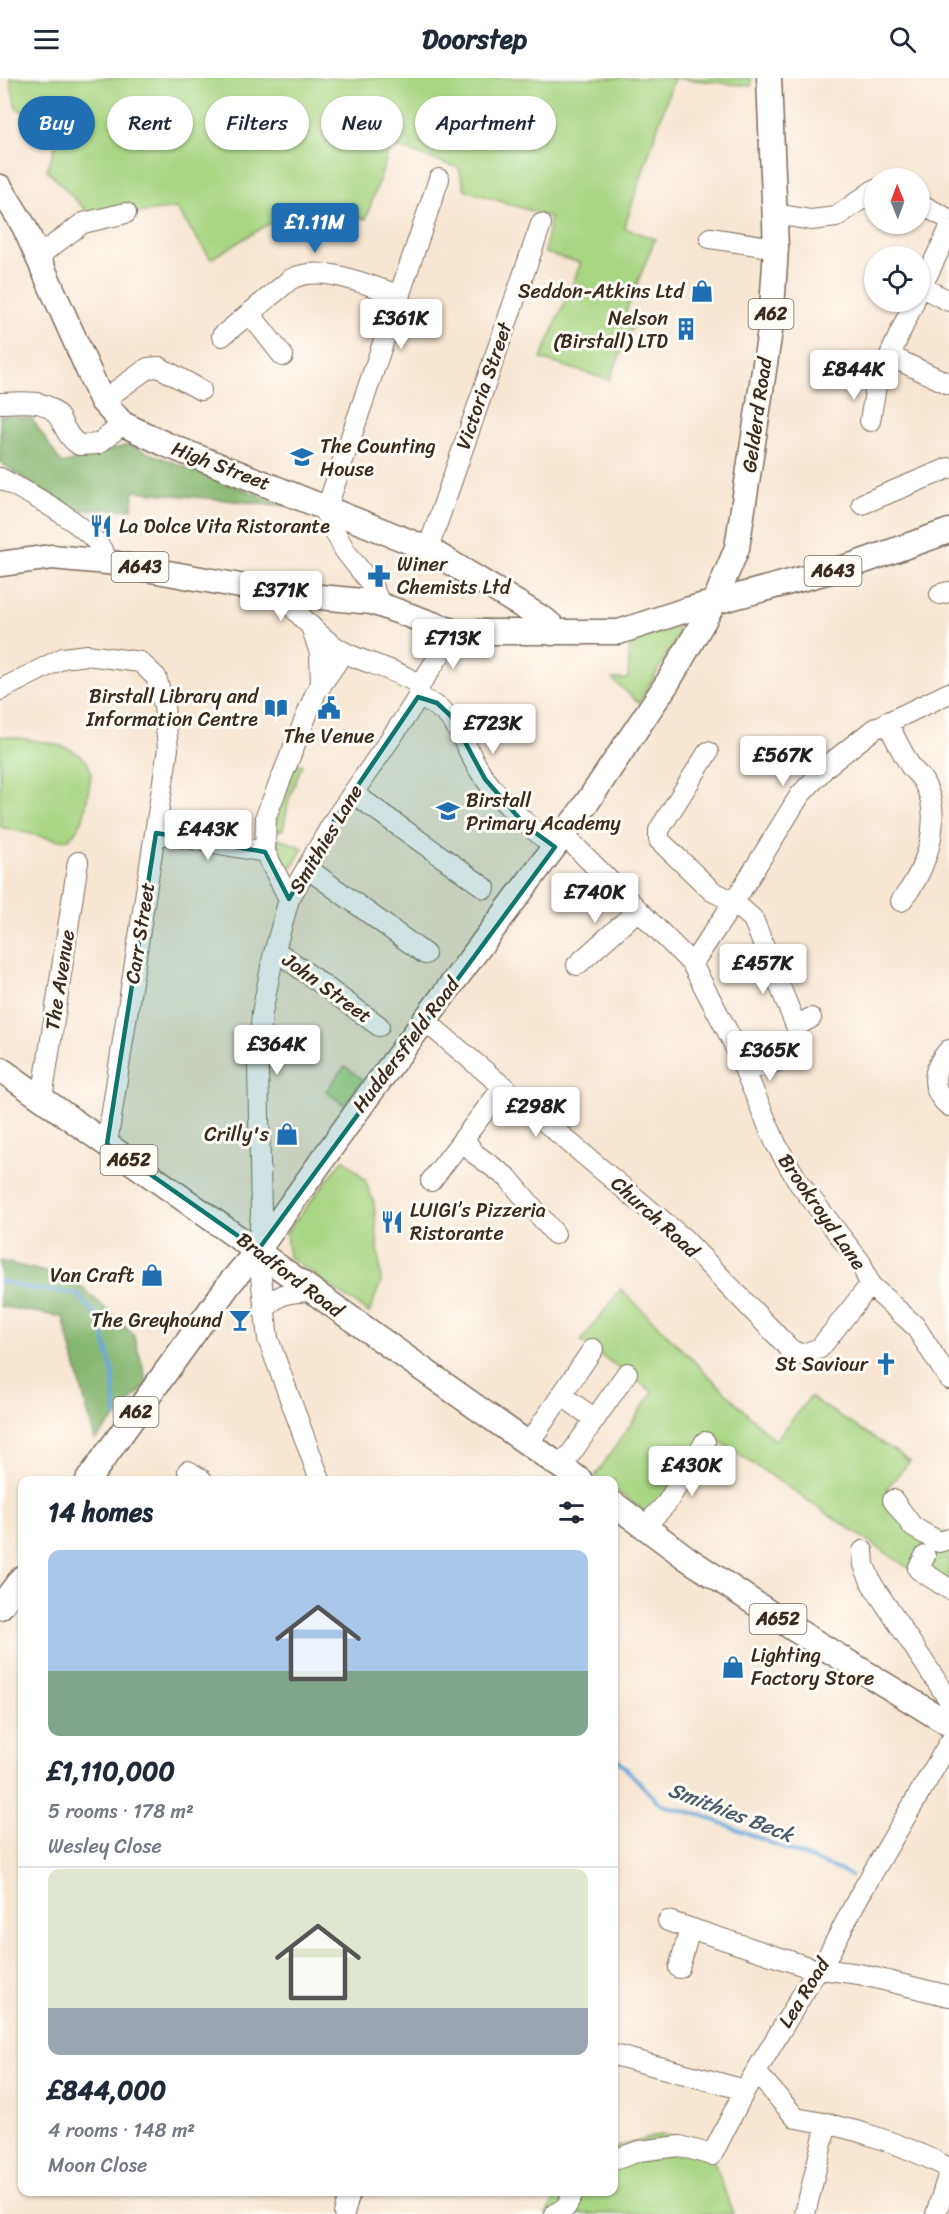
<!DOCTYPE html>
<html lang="en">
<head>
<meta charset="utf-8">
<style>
	body { margin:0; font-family:Sriracha,sans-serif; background:#f2f2f3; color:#1f2937; height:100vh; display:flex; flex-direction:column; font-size:22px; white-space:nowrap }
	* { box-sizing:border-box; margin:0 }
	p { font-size:20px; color:#747a83 }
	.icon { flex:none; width:33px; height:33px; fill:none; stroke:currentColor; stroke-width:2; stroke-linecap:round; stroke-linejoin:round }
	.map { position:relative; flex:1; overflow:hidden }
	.side { position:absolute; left:18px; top:1398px; width:600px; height:720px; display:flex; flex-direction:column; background:#fff; border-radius:12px; box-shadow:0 2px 4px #0004 }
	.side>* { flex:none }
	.hud { position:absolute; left:18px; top:18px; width:600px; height:54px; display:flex; gap:12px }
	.needle { width:39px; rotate:359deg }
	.buttons { position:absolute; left:864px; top:90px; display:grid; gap:12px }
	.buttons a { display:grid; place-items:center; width:66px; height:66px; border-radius:50%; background:#fff; box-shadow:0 2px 4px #0004; font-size:30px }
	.price { position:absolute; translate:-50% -51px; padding:0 14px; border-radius:6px; background:#fff; color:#222; font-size:20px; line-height:39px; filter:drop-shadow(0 2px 3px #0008) }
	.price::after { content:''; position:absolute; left:50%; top:36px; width:18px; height:14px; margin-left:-9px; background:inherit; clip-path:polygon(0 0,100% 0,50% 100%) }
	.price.on { background:#1f6fb2; color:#fff }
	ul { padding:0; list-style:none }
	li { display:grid; align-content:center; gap:12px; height:318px; padding:0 30px }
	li+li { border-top:2px solid #e0e1e3 }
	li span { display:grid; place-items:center; height:186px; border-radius:12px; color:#555 }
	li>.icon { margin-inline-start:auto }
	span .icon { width:108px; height:108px; fill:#fffc; stroke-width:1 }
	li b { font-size:26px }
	h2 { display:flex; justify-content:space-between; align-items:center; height:72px; padding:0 30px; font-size:26px }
	.chip { padding:0 21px; border-radius:27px; background:#fff; box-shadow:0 2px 4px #0004; font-size:21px; line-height:54px }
	.chip.on { background:#1f6fb2; color:#fff }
	header { display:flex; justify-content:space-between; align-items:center; height:78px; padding:0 30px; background:#fff; font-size:27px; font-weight:700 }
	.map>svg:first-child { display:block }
	.green { fill:#a8d683; stroke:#728050; stroke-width:1.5 }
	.forest { fill:#86b771; stroke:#607048; stroke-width:1.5 }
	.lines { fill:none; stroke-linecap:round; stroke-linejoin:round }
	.stream { stroke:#65a4d8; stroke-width:4 }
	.minor-casing { stroke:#7d6c5d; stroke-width:22 }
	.major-casing { stroke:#7d6c5d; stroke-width:27 }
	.minor { stroke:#fff; stroke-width:20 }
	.major { stroke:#fff; stroke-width:24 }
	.marked { fill:#0f766e; fill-opacity:0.2; stroke:#0f766e; stroke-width:4.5; stroke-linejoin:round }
	.labels { text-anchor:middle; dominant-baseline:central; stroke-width:6; stroke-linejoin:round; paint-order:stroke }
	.shield { fill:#fdfcf7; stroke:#75695f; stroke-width:1.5 }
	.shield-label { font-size:18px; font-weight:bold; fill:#3b2a1e }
	.poi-label { font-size:20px; fill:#3b2a1e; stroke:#fdfcf7; text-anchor:end }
	.street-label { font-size:20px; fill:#3b2a1e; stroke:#fdfcf7 }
	.water-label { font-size:21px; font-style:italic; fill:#4c5b68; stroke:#fdfcf7 }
</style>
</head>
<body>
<header><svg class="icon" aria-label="menu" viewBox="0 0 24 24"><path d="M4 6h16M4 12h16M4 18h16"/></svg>Doorstep<svg class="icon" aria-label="search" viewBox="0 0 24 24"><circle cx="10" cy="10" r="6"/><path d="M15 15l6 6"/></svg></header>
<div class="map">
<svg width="949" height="2136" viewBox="0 0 949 2136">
	<rect width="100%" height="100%" fill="#fdfcf7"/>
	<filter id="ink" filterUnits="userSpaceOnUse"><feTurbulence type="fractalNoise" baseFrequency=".0167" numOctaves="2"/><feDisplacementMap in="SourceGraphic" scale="12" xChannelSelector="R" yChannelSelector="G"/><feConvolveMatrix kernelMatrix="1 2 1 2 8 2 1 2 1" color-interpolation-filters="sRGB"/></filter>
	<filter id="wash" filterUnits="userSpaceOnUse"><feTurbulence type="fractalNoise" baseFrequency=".008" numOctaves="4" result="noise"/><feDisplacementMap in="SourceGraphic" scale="24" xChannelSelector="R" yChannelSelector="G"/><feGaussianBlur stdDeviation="1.35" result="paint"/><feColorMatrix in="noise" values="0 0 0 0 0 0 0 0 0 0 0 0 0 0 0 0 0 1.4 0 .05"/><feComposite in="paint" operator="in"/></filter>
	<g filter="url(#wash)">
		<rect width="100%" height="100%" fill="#f7e6d1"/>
		<path class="green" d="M10,0H751V8L674,0L624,150L655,161L625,236L636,241L609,302L541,281L581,185L545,175L550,139L465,112L459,90L391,67L366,141L322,130L268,146L211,181L176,130L94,141L47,92L58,60L16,29Z
			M670,550H677L680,554L639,625L612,601H628L630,563Z
			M0,658C23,661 80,664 89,688C93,697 89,706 88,715C84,738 85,744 69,761L57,762L0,749Z
			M296,685L302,687L289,721L283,752L275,753L280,726Z
			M276,759L303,770L292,789L283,785Z
			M345,988L363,1002L344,1027L326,1013Z
			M344,1081L365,1102L374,1125L381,1204L369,1235L289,1179L286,1155Z
			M621,1211L775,1363L810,1319L910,1383L887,1410L916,1444L949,1458V1517L713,1359L658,1443L614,1411V1402H602L595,1398L653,1314L581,1263Z
			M661,2057L707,2064L733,2136H546L560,2114H614V2070Z"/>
		<path class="forest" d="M0,337L32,341L62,386L128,367L287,428L134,413L132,431L70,432L0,384Z
			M0,1183L73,1201L133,1256L148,1305L95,1362L63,1239L0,1228Z"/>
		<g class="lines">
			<path class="stream" d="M0,1203L28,1210L78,1216L100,1243L113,1296L116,1339
				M614,1678L661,1727L701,1737L851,1797"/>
		</g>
	</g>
	<g filter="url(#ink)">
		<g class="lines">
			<g class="minor-casing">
				<path id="minor" d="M920,126L943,138
					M776,136L811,142L836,139L874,112
					M710,160L776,170
					M37,179L83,145L126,135
					M921,209L949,223
					M920,212L949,152
					M250,236L283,278
					M222,258L291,201C323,185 367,208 400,217
					M890,278L949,306
					M102,323L148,290L159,289L201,312
					M0,325C25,325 50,318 62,345C67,354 70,361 79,367L98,366L123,346
					M870,343L876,308L914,224
					M0,400C27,414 103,453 107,484
					M862,426L949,390
					M428,471L541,146
					M279,515C299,535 318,560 344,574C369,587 394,590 420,607
					M940,516L949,514
					M381,527L371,506L345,473L325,435L439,101
					M311,548L320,575L321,608
					M0,612L63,580L87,577L140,584L156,599L164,628L168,671L107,1066
					M418,619C463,635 460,668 486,702C505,728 529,749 555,769
					M887,644C895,659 902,675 911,689C915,694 920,698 923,703C945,740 926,793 901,823
					M708,674L659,752V762L712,813L734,824L753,841L796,948L811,940
					M353,715L485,810
					M156,755L265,774
					M564,757L692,886L731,960L776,1066L799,1105L861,1185L870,1207L915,1248L949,1301
					M307,790L425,876
					M289,821L265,774L266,738L316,614L344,574
					M275,872L379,948
					M692,886L734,824L800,717L827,688L874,651L949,615
					M577,887L637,833
					M424,942L684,1161L790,1271L801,1277L820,1270L870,1207
					M949,972C932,990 929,1011 949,1028
					M745,993L786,981
					M42,1021L78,784
					M464,1061L475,1076L508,1100L555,1156
					M431,1103L504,1008
					M264,1234C276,1214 292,1214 313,1213
					M561,1317L595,1341
					M528,1366L593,1271
					M559,1388L570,1377L627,1295
					M188,1393L202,1402
					M320,1402L268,1261L258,1172L261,1135L258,989L262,935L273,879L289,821L335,741L402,644L418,619L420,607L455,554
					M893,1422L913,1449L939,1464L949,1461
					M645,1448L666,1426L705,1364
					M863,1473L864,1487L872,1506L949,1622
					M925,1478L918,1491L949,1511
					M668,1843L817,1892
					M679,1890L690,1851
					M821,1891L859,1896L949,1918
					M614,1977L745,2012
					M756,1994L796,2040C852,2049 899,2064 949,2090
					M614,2082L639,2073L680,2068L712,2077L745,2012L817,1892L821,1891L859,1818L949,1665
					M344,2136L350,2114
					M555,2136L566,2129L574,2114
					M805,2136L827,2045
					M936,2136L949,2095"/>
			</g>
			<g class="major-casing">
				<path id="major" d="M0,109L24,148L102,323L123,346L165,366L428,471L545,542L551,547L552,555
					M0,486L52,479L107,484L279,515L372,524L455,554H619L686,532L853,487L949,453
					M0,991C194,1127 386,1267 580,1402
					M88,1402L230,1205L258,1172L368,1018L582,732L668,604L714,525L737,470L771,246L776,170L769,0
					M614,1426L688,1481L794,1551L949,1646
					M0,1529L22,1500"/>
			</g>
			<use href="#minor" class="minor"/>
			<use href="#major" class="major"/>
		</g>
	</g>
	<path class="marked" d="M418,619L437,625L451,638L485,701L526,748L555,769L258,1172L107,1066L156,755L265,774L289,821L335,741Z"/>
	<defs>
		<g id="shop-bare" transform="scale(1.8)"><path d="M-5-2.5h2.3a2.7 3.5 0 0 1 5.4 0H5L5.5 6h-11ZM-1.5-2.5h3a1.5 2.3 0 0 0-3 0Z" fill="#1f6fb2" stroke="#fdfcf7" stroke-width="2.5" paint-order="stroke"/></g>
		<g id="building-bare" transform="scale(1.8)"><path d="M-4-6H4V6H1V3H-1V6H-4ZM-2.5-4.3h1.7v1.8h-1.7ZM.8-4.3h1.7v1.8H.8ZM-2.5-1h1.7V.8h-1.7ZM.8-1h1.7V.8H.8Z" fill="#1f6fb2" stroke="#fdfcf7" stroke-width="2.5" paint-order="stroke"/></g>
		<g id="school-bare" transform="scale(1.8)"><path d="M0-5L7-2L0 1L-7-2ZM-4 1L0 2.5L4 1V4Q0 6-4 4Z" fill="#1f6fb2" stroke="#fdfcf7" stroke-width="2.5" paint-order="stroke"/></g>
		<g id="restaurant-bare" transform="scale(1.8)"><path d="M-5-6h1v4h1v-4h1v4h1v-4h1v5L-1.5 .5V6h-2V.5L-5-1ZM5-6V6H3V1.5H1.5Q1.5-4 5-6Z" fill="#1f6fb2" stroke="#fdfcf7" stroke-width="2.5" paint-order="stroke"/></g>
		<g id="pharmacy-bare" transform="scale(1.8)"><path d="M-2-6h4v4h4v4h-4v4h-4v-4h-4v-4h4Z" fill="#1f6fb2" stroke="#fdfcf7" stroke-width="2.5" paint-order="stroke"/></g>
		<g id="library-bare" transform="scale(1.8)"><path d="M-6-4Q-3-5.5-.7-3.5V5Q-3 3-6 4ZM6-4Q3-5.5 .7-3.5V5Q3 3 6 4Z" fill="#1f6fb2" stroke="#fdfcf7" stroke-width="2.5" paint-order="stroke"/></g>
		<g id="civic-bare" transform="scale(1.8)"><path d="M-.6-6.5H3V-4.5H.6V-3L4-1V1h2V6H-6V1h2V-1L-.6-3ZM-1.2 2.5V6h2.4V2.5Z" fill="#1f6fb2" stroke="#fdfcf7" stroke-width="2.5" paint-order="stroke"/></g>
		<g id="bar-bare" transform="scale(1.8)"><path d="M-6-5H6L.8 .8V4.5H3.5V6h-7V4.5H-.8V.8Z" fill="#1f6fb2" stroke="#fdfcf7" stroke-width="2.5" paint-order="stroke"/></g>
		<g id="church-bare" transform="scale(1.8)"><path d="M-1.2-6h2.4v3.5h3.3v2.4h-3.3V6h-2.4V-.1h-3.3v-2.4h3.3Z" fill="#1f6fb2" stroke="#fdfcf7" stroke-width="2.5" paint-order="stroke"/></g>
	</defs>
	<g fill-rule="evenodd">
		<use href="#shop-bare" x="702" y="213"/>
		<use href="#building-bare" x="686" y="251"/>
		<use href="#school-bare" x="302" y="379"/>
		<use href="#restaurant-bare" x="101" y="448"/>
		<use href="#pharmacy-bare" x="379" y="498"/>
		<use href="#library-bare" x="276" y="630"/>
		<use href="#civic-bare" x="329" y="630"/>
		<use href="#school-bare" x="448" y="733"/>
		<use href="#shop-bare" x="287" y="1056"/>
		<use href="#restaurant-bare" x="392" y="1144"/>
		<use href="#shop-bare" x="152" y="1197"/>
		<use href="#bar-bare" x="240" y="1242"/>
		<use href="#church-bare" x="886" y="1286"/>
		<use href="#shop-bare" x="733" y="1589"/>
	</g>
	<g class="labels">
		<g class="shield">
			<rect x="748.5" y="221" width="45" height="30" rx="4.5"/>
			<rect x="111.5" y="474" width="57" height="30" rx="4.5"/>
			<rect x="804.5" y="478" width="57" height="30" rx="4.5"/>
			<rect x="100.5" y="1067" width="57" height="30" rx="4.5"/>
			<rect x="113.5" y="1319" width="45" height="30" rx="4.5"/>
			<rect x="749.5" y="1526" width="57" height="30" rx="4.5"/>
		</g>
		<g class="shield-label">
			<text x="771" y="236">A62</text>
			<text x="140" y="489">A643</text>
			<text x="833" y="493">A643</text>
			<text x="129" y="1082">A652</text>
			<text x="136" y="1334">A62</text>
			<text x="778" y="1541">A652</text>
		</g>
		<g class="poi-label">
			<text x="684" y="213">Seddon-Atkins Ltd</text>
			<text x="668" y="240">Nelson<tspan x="668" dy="23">(Birstall) LTD</tspan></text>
			<text x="320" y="368" text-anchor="start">The Counting<tspan x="320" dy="23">House</tspan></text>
			<text x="119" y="448" text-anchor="start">La Dolce Vita Ristorante</text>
			<text x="397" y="486" text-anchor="start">Winer<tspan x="397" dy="23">Chemists Ltd</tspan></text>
			<text x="258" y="618">Birstall Library and<tspan x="258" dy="23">Information Centre</tspan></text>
			<text x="329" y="658" text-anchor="middle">The Venue</text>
			<text x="466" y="722" text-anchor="start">Birstall<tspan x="466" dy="23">Primary Academy</tspan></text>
			<text x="269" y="1056">Crilly's</text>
			<text x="410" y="1132" text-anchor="start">LUIGI’s Pizzeria<tspan x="410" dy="23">Ristorante</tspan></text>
			<text x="134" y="1197">Van Craft</text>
			<text x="222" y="1242">The Greyhound</text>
			<text x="868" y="1286">St Saviour</text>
			<text x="751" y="1577" text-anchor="start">Lighting<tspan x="751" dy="23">Factory Store</tspan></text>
		</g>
		<g class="street-label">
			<text transform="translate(484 308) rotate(-71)">Victoria Street</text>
			<text transform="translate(757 337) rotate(-82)">Gelderd Road</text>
			<text transform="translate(221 388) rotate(21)">High Street</text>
			<text transform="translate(326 761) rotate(-59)">Smithies Lane</text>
			<text transform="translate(140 855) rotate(-81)">Carr Street</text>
			<text transform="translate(60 902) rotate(-81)">The Avenue</text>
			<text transform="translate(327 910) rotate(36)">John Street</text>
			<text transform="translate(406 967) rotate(-53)">Huddersfield Road</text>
			<text transform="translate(822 1134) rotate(55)">Brookroyd Lane</text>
			<text transform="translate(655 1139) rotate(42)">Church Road</text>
			<text transform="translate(290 1197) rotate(37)">Bradford Road</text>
			<text transform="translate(804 1915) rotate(-58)">Lea Road</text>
		</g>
		<g class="water-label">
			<text transform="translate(731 1734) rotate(21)">Smithies Beck</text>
		</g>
	</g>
</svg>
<div class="buttons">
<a><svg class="needle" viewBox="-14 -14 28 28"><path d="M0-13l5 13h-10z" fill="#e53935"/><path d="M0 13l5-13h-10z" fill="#747a83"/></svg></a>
<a><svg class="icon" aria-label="locate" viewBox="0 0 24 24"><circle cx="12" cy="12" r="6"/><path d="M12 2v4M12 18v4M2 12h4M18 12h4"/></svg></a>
</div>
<b class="price on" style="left:315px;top:176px">£1.11M</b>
<b class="price" style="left:401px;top:272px">£361K</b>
<b class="price" style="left:854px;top:323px">£844K</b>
<b class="price" style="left:281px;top:544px">£371K</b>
<b class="price" style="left:453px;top:592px">£713K</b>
<b class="price" style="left:493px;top:677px">£723K</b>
<b class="price" style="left:783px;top:709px">£567K</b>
<b class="price" style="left:208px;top:783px">£443K</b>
<b class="price" style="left:595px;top:846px">£740K</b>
<b class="price" style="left:763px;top:917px">£457K</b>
<b class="price" style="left:277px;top:998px">£364K</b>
<b class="price" style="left:770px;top:1004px">£365K</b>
<b class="price" style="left:536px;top:1060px">£298K</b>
<b class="price" style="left:692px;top:1419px">£430K</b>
<div class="hud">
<a class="chip on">Buy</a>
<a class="chip">Rent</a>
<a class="chip">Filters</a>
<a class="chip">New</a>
<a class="chip">Apartment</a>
</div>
<section class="side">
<h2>14 homes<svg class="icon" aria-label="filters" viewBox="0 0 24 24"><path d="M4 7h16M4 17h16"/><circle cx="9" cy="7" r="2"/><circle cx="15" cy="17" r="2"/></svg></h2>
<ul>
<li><span style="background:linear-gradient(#a9c7e8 65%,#7fa58c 0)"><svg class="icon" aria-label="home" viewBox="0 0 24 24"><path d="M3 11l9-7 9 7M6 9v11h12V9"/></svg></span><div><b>£1,110,000</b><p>5 rooms · 178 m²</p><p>Wesley Close</p></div></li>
<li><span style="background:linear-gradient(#dfe7d0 75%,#9aa5b1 0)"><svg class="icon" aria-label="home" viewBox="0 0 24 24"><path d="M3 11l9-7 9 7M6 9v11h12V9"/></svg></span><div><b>£844,000</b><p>4 rooms · 148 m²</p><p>Moon Close</p></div></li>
</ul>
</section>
</div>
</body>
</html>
